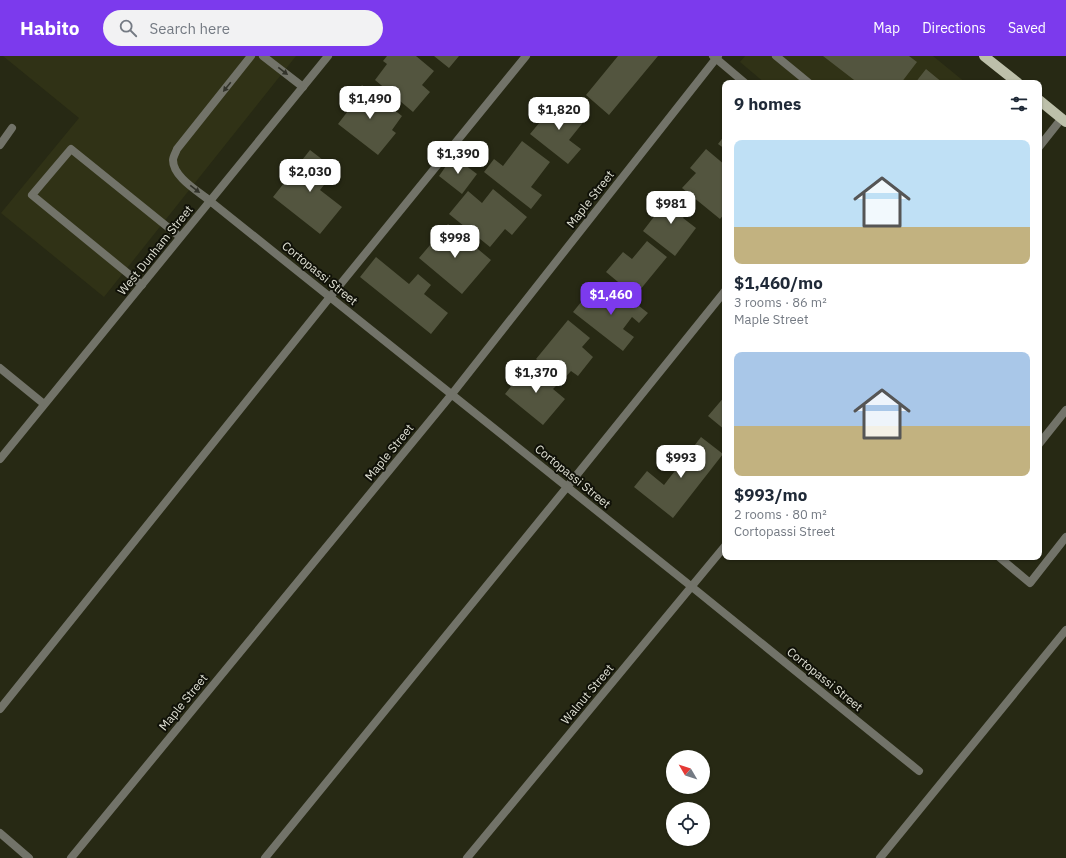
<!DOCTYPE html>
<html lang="en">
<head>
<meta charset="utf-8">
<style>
	body { margin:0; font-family:"IBM Plex Sans",sans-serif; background:#f2f2f3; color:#1f2937; height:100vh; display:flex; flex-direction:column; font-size:15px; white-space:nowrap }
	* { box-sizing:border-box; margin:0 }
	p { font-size:13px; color:#747a83 }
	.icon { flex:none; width:22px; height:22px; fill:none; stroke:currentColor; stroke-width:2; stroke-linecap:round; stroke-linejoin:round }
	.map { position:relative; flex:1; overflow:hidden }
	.details { position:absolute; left:722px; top:24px; width:320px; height:480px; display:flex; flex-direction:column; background:#fff; border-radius:8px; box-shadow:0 1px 3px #0004 }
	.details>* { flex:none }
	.needle { width:26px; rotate:309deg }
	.fabs { position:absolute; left:666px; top:694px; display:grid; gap:8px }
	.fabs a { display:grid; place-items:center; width:44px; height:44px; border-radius:50%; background:#fff; box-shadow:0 1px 3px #0004; font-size:20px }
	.price { position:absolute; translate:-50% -34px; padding:0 9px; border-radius:8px; background:#fff; color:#222; font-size:13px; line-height:26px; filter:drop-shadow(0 1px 2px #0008) }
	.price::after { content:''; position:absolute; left:50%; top:24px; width:12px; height:9px; margin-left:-6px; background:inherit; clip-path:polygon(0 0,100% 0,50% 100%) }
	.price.on { background:#7c3aed; color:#fff }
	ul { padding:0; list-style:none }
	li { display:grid; align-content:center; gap:8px; height:212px; padding:0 12px }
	li span { display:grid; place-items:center; height:124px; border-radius:8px; color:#555 }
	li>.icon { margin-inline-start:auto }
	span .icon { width:72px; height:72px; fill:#fffc; stroke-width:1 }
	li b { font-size:17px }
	h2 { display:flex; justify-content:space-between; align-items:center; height:48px; padding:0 12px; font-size:17px }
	header { display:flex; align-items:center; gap:24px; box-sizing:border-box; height:56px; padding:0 20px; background:#7c3aed; color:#fff }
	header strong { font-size:19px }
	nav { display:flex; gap:22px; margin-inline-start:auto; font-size:14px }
	.search { width:280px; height:36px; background:#f2f2f3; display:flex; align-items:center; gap:10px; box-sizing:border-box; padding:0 14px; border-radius:22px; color:#747a83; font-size:15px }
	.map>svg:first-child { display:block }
	.built { fill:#303216 }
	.building { fill:#53553f }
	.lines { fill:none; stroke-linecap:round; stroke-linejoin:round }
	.lane { stroke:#727369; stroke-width:8 }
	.street { stroke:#727369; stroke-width:8 }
	.primary { stroke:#bdc0aa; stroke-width:10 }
	.oneway { fill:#32332a }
	.labels { text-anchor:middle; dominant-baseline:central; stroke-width:4; stroke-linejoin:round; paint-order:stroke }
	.street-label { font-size:12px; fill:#e1e2d5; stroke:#101108 }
</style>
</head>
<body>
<header>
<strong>Habito</strong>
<div class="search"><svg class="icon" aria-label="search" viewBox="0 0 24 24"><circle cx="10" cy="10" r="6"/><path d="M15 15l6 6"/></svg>Search here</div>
<nav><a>Map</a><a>Directions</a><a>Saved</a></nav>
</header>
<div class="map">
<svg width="1066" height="802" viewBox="0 0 1066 802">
	<rect width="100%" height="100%" fill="#272914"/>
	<path class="built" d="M3,0H296L104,241L1,157L79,62Z
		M745,0H933L966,27H765L740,6Z"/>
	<path class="building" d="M387,0H416L434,15L422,29L430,36L413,56L375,24L387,8L383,5Z
		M434,0H459L449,12Z
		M618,0H658L609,59L586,39Z
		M823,0H909L917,6L901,27H858Z
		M926,13L943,27H915Z
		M362,29L402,60L392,74L396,77L378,99L338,68L351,51L348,48Z
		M559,43L585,64L569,84L581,93L568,108L530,78Z
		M725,79V93L718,88Z
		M522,85L550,106L531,131L542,139L531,153L484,116L494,103L503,110Z
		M706,93L725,109V126L722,129L725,131V157L720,163L682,132L696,117L690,112Z
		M310,94L336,114L320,134L342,151L320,178L273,141Z
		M453,100L477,118L462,138L439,120Z
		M493,133L527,161L512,179L505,173L490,191L449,158L468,135L482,147Z
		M673,136L692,150L683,162L696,172L675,200L643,175Z
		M448,168L491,204L462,238L419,202Z
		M647,185L667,201L635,240L606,216L623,196L632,203Z
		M376,201L409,228L418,218L431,229L424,238L448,257L431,278L360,221Z
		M613,230L648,257L639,267L632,261L623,273L634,281L623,295L573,256L586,240L599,249Z
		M568,264L590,282L582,291L593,301L578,320L571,315L562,325L536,303Z
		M530,307L557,329L553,333L565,343L543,369L505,338Z
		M725,340V374L708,360Z
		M701,381L723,398L673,462L634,431L647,415L664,429Z"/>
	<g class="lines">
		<path class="lane" d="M263,0L303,31
			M713,0L745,27
			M776,0L809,27
			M0,89L12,72
			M210,145C198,135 173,121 173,104C173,101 176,96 177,93L251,0
			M142,229L32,139L71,93L180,181
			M1039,388L1066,354
			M999,501L1030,527L1066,481
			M0,653L330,241L526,0
			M265,802L567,431L725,235
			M880,802L1066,574"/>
		<path class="street" d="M1039,91L1062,62
			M210,145L692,531L919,715
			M0,312L44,348
			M0,403L328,0
			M0,777L29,802
			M71,802L452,338L718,0
			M467,802L725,490"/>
		<path class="primary" d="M984,0L1018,27
			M1039,44L1066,66"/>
	</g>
	<defs><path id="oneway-solid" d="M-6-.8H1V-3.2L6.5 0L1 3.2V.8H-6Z"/></defs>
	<g class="oneway">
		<use href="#oneway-solid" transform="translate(283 15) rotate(38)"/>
		<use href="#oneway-solid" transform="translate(227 31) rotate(129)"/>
		<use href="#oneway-solid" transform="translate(195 133) rotate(38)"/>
	</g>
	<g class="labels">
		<g class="street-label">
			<text transform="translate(590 143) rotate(-52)">Maple Street</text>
			<text transform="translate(155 194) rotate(-51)">West Dunham Street</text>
			<text transform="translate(320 217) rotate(39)">Cortopassi Street</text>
			<text transform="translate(389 396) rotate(-51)">Maple Street</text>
			<text transform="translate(573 420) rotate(39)">Cortopassi Street</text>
			<text transform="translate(825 623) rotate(39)">Cortopassi Street</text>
			<text transform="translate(587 638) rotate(-50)">Walnut Street</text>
			<text transform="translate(183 646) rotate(-51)">Maple Street</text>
		</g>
	</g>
</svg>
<div class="fabs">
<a><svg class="needle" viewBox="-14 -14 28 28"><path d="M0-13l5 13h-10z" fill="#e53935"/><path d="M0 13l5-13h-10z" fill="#747a83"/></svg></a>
<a><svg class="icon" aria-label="locate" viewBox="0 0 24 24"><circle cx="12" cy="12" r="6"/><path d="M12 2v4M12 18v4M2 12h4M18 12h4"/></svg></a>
</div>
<b class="price" style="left:370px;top:64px">$1,490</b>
<b class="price" style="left:559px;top:75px">$1,820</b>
<b class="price" style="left:458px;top:119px">$1,390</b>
<b class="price" style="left:310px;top:137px">$2,030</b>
<b class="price" style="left:671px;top:169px">$981</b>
<b class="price" style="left:455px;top:203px">$998</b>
<b class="price on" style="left:611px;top:260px">$1,460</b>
<b class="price" style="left:536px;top:338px">$1,370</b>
<b class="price" style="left:681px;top:423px">$993</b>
<section class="details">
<h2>9 homes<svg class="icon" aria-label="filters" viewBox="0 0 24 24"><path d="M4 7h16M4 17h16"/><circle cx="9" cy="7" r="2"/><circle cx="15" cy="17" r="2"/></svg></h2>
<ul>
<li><span style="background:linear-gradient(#bfe0f5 70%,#c2b280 0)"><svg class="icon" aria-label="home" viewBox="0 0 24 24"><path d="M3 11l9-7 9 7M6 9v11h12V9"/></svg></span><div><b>$1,460/mo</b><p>3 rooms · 86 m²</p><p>Maple Street</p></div></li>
<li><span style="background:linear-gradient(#a9c7e8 60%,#c2b280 0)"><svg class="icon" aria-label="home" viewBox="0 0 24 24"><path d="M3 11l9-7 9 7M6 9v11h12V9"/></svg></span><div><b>$993/mo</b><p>2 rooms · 80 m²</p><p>Cortopassi Street</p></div></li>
</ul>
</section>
</div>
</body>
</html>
